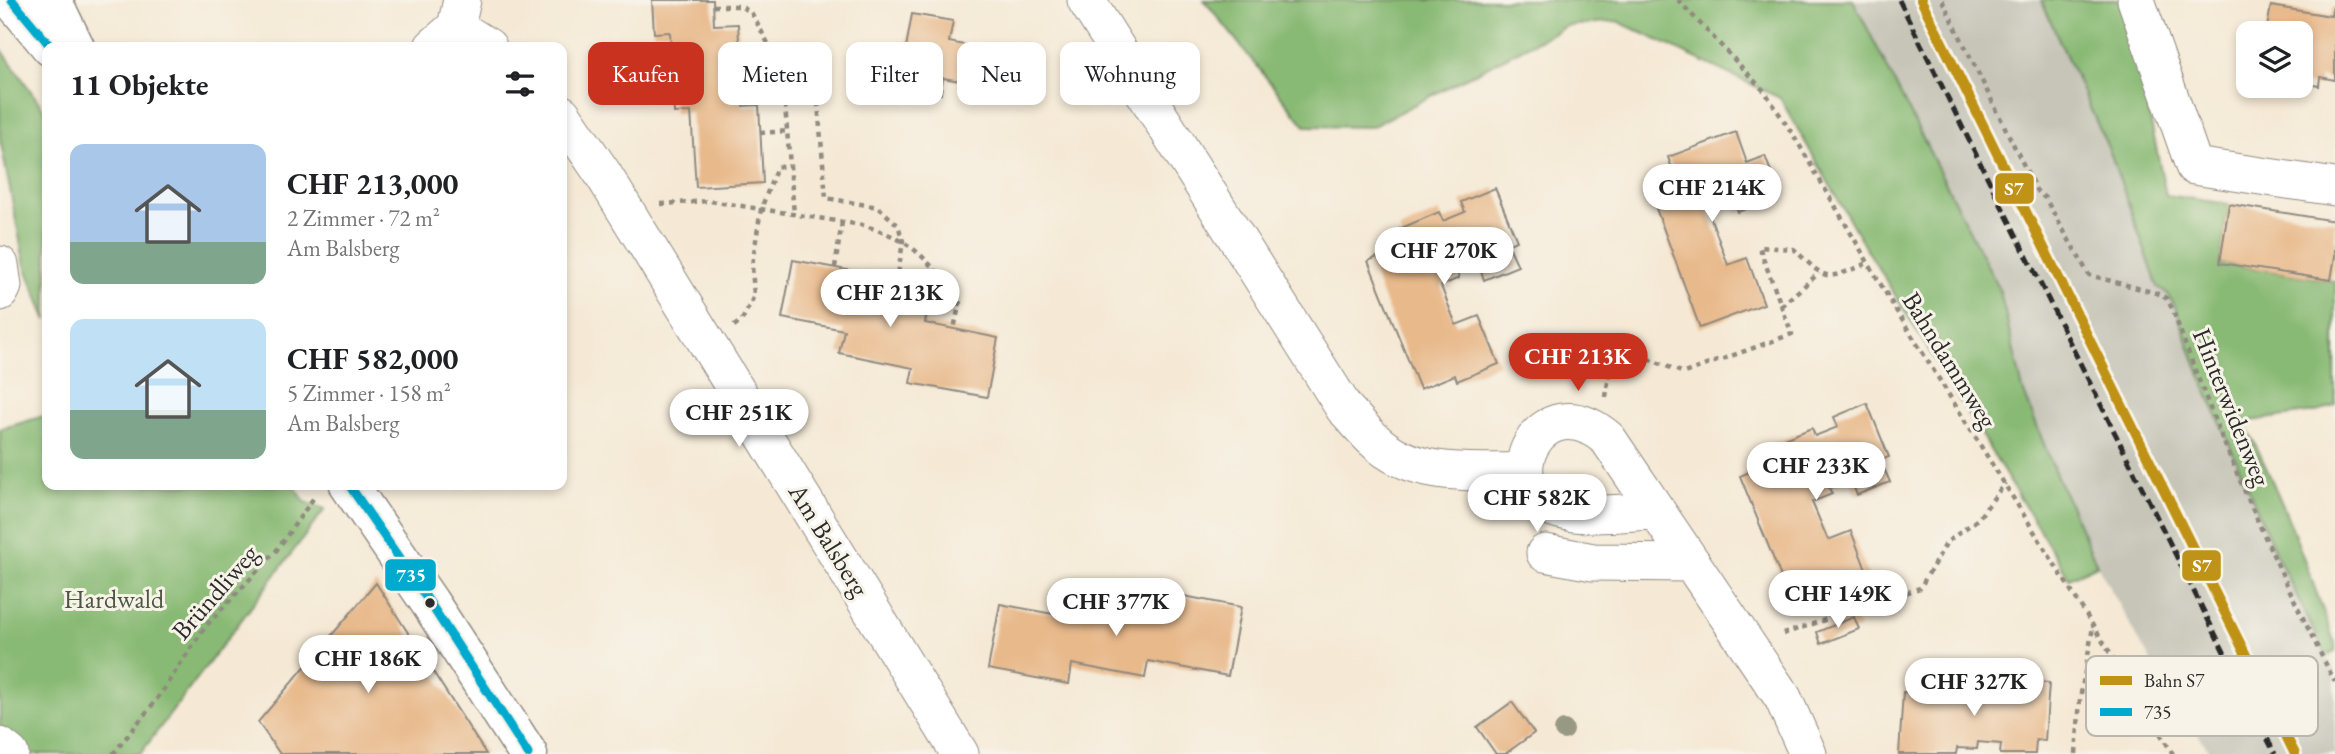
<!DOCTYPE html>
<html lang="de">
<head>
<meta charset="utf-8">
<style>
	body { margin:0; font-family:"EB Garamond",serif; background:#f6f6f6; color:#202124; height:100vh; display:flex; flex-direction:column; font-size:26px; white-space:nowrap }
	* { box-sizing:border-box; margin:0 }
	p { font-size:23px; color:#757577 }
	.icon { flex:none; width:38px; height:38px; fill:none; stroke:currentColor; stroke-width:2; stroke-linecap:round; stroke-linejoin:round }
	.map { position:relative; flex:1; overflow:hidden }
	.details { position:absolute; left:42px; top:42px; width:525px; height:448px; display:flex; flex-direction:column; background:#fff; border-radius:14px; box-shadow:0 4px 10px #0003 }
	.details>* { flex:none }
	.top-card { position:absolute; left:588px; top:42px; width:665px; height:63px; display:flex; gap:14px }
	.tools { position:absolute; left:2236px; top:21px; display:grid; gap:14px }
	.tools a { display:grid; place-items:center; width:77px; height:77px; border-radius:14px; background:#fff; box-shadow:0 4px 10px #0003; font-size:35px }
	.price { position:absolute; translate:-50% -60px; padding:0 16px; border-radius:24px; background:#fff; color:#222; font-size:23px; line-height:46px; filter:drop-shadow(0 2px 4px #0008) }
	.price::after { content:''; position:absolute; left:50%; top:42px; width:21px; height:16px; margin-left:-10px; background:inherit; clip-path:polygon(0 0,100% 0,50% 100%) }
	.price.active { background:#c8321e; color:#fff }
	ul { padding:0; list-style:none }
	li { display:flex; align-items:center; gap:21px; height:175px; padding:0 28px }
	li span { display:grid; place-items:center; flex:none; width:196px; height:140px; border-radius:14px; color:#555 }
	li>.icon { margin-inline-start:auto }
	span .icon { width:84px; height:84px; fill:#fffc; stroke-width:1 }
	li b { font-size:30px }
	h2 { display:flex; justify-content:space-between; align-items:center; height:84px; padding:0 28px; font-size:30px }
	.tag { padding:0 24px; border-radius:14px; background:#fff; box-shadow:0 4px 10px #0003; font-size:24px; line-height:63px }
	.tag.active { background:#c8321e; color:#fff }
	.map>svg:first-child { display:block }
	.industrial { fill:#c6c5b8 }
	.forest { fill:#89ba74; stroke:#5a7250; stroke-width:2 }
	.building { fill:#e8b98b }
	.lines { fill:none; stroke-linecap:round; stroke-linejoin:round }
	.minor-casing { stroke:#908a80; stroke-width:39 }
	.major-casing { stroke:#908a80; stroke-width:41 }
	.path { stroke:#908a80; stroke-width:4.5; stroke-dasharray:5 5; stroke-linecap:butt }
	.minor { stroke:#fff; stroke-width:37 }
	.major { stroke:#fff; stroke-width:38 }
	.rail { stroke:#2b2b2b; stroke-width:5; stroke-dasharray:10 5; stroke-linecap:butt }
	.bus-1-casing { stroke:#f7f3e8; stroke-width:14 }
	.bus-1 { stroke:#00a9ce; stroke-width:9 }
	.rail-1-casing { stroke:#f7f3e8; stroke-width:16 }
	.rail-1 { stroke:#bf9218; stroke-width:10 }
	.tree { fill:#989984 }
	.bus-dot { fill:#2b2b2b; stroke:#f7f3e8; stroke-width:2.5 }
	.labels { text-anchor:middle; dominant-baseline:central; stroke-width:6; stroke-linejoin:round; paint-order:stroke }
	.street-label { font-size:26px; fill:#2b2b2b; stroke:#f7f3e8 }
	.park-label { font-size:26px; fill:#4b5742; stroke:#f7f3e8 }
	.key { fill:#f7f3e8; stroke:#bab7af; stroke-width:2 }
	.key-label { font-size:19px; fill:#2b2b2b }
	.line-badge { stroke:#f7f3e8; stroke-width:2.5 }
	.badge-label { font-size:19px; text-anchor:middle; font-weight:bold; fill:#fff }
</style>
</head>
<body>
<div class="map">
<svg width="2335" height="754" viewBox="0 0 2335 754">
	<rect width="100%" height="100%" fill="#f7f3e8"/>
	<filter id="ink" filterUnits="userSpaceOnUse"><feTurbulence type="fractalNoise" baseFrequency=".0143" numOctaves="2"/><feDisplacementMap in="SourceGraphic" scale="14" xChannelSelector="R" yChannelSelector="G"/><feConvolveMatrix kernelMatrix="1 2 1 2 8 2 1 2 1" color-interpolation-filters="sRGB"/></filter>
	<filter id="wash" filterUnits="userSpaceOnUse"><feTurbulence type="fractalNoise" baseFrequency=".00686" numOctaves="4" result="noise"/><feDisplacementMap in="SourceGraphic" scale="28" xChannelSelector="R" yChannelSelector="G"/><feGaussianBlur stdDeviation="1.57" result="paint"/><feColorMatrix in="noise" values="0 0 0 0 0 0 0 0 0 0 0 0 0 0 0 0 0 1.4 0 .05"/><feComposite in="paint" operator="in"/></filter>
	<g filter="url(#wash)">
		<rect width="100%" height="100%" fill="#f5e9d5"/>
		<path class="industrial" d="M1853,0H2041L2110,152L2158,286L2168,294L2175,306L2200,375L2276,554L2335,672V754H2211L2154,667L2097,565L2054,470L2023,390L2000,291Z"/>
		<path class="forest" d="M1204,0H1853L2000,291L2023,390L2054,470L2097,565L2069,578L1863,243L1780,98L1617,21L1566,26L1371,127L1305,126Z
			M2041,0H2120L2126,32L2138,60L2166,195L2229,204L2220,263L2335,281V405L2321,411L2244,422C2281,493 2308,569 2335,644V652L2327,656L2276,554L2200,375L2175,306L2168,294L2158,287L2110,152Z
			M0,47L47,114V320L25,266L0,139Z
			M47,415V485H294L305,502L325,509L140,754H0V429Z"/>
		<g id="blocks">
			<path class="building" d="M652,0H713L714,25L738,24L743,106L759,105L763,183L696,187L691,112L674,113L670,32L654,33Z
				M2271,6L2331,16L2333,6L2335,7V80L2320,77L2319,86L2301,83V33H2266Z
				M912,14L953,21L949,42L995,51L989,86L943,78L941,94L899,87Z
				M1736,132L1747,163L1765,156L1780,196L1738,212L1732,195L1706,205L1728,265L1747,258L1764,304L1700,328L1650,192L1677,182L1668,157Z
				M1495,188L1517,241L1508,244L1518,266L1484,280L1478,263L1457,272L1459,278L1441,286L1456,325L1479,316L1499,364L1457,381L1455,375L1420,389L1368,261L1406,245L1399,229L1439,212L1443,221L1465,212L1461,202Z
				M2229,204L2335,221V256L2331,280L2220,263Z
				M793,260L858,272L856,286L929,300L925,323L998,338L987,397L910,383L913,368L839,353L844,330L782,318Z
				M1867,403L1889,457L1880,460L1890,482L1857,495L1850,479L1829,488L1832,494L1812,502L1828,540L1851,531L1870,580L1828,596L1826,590L1792,604L1740,476L1778,460L1771,444L1812,428L1815,436L1838,427L1834,417Z
				M376,583L486,754H280L258,722Z
				M1163,592L1241,607L1228,676L1148,661L1145,678L1072,664L1069,684L988,669L1000,604L1074,618L1077,598L1159,612Z
				M1854,617L1859,629L1821,644L1817,632Z
				M1945,678L1989,681L1988,690L2012,692L2013,681L2049,683L2045,741L2036,740L2035,754H2000L2001,744L1978,742L1977,749L1957,748L1956,754H1899L1903,692L1944,695Z
				M1512,702L1534,733L1505,754H1496L1477,727Z"/>
		</g>
	</g>
	<g filter="url(#ink)">
		<use href="#blocks" fill-opacity="0" stroke="#908a80" stroke-width="2"/>
		<g class="lines">
			<g class="minor-casing">
				<path id="minor" d="M1086,0L1344,408C1354,418 1363,430 1374,440C1413,478 1474,472 1524,471
					M2136,0L2194,166L2335,187
					M456,27L488,47
					M433,47L456,27L462,0
					M562,114L603,174L960,754
					M0,265L3,286L0,292
					M1655,511C1623,512 1584,519 1553,508C1492,488 1539,380 1608,439L1783,698L1808,754
					M1545,553L1593,562L1692,563
					M0,746L10,754"/>
			</g>
			<g class="major-casing">
				<path id="major" d="M12,0L51,47
					M52,0L75,47
					M349,485L430,603L528,754"/>
			</g>
			<path class="path" d="M1678,0L1765,92L1797,141L1894,307L2173,754
				M1942,0L2036,190L2045,198L2089,275L2156,293L2166,298L2172,308C2218,436 2273,561 2335,682
				M713,6H739L751,12L782,69L794,214
				M741,68L789,71L818,104L826,198L878,207L898,225L903,241L895,294
				M760,133L787,131
				M661,204L710,201L862,225C916,241 926,259 960,301L954,329
				M835,267L842,222
				M1781,306L1819,273
				M734,326L742,320L754,296L752,265L761,209L777,167L788,166
				M1606,397L1613,345L1684,373L1792,334L1759,247L1794,249C1828,282 1824,281 1868,263
				M1783,634L1920,588L1947,542L1978,519L2005,483
				M113,754L157,699L205,627L276,551L315,496
				M2076,754L2080,699L2093,627"/>
			<use href="#minor" class="minor"/>
			<use href="#major" class="major"/>
			<path class="rail" d="M1899,0L2275,754"/>
			<g class="bus-1-casing">
				<path id="bus-1" d="M12,0L51,47
					M349,485L430,603L528,754"/>
			</g>
			<use href="#bus-1" class="bus-1"/>
			<g class="rail-1-casing">
				<path id="rail-1" d="M1921,0L2295,754"/>
			</g>
			<use href="#rail-1" class="rail-1"/>
		</g>
		<circle class="tree" cx="1564" cy="730" r="10"/>
	</g>
	<circle class="bus-dot" cx="430" cy="603" r="6"/>
	<g class="labels">
		<g class="street-label">
			<text transform="translate(1950 360) rotate(58)">Bahndammweg</text>
			<text transform="translate(2232 407) rotate(68)">Hinterwidenweg</text>
			<text transform="translate(829 540) rotate(58)">Am Balsberg</text>
			<text transform="translate(215 592) rotate(-49)">Bründliweg</text>
		</g>
		<g class="park-label">
			<text x="114" y="599">Hardwald</text>
		</g>
	</g>
	<rect x="2086" y="656" width="232" height="80" rx="10" class="key"/>
	<rect x="2100" y="676" width="32" height="9" fill="#bf9218"/>
	<rect x="2100" y="708" width="32" height="8" fill="#00a9ce"/>
	<g class="key-label">
		<text x="2144" y="687">Bahn S7</text>
		<text x="2144" y="719">735</text>
	</g>
	<g class="line-badge">
		<rect x="1994" y="172" width="41" height="33" rx="7" fill="#bf9218"/>
		<rect x="2181" y="549" width="41" height="33" rx="7" fill="#bf9218"/>
		<rect x="384" y="558" width="53" height="34" rx="7" fill="#00a9ce"/>
	</g>
	<g class="badge-label">
		<text x="2014" y="195">S7</text>
		<text x="2202" y="572">S7</text>
		<text x="411" y="582">735</text>
	</g>
</svg>
<div class="tools">
<a><svg class="icon" aria-label="layers" viewBox="0 0 24 24"><path d="M12 4l9 5-9 5-9-5zM3 14l9 5 9-5"/></svg></a>
</div>
<b class="price" style="left:1712px;top:224px">CHF 214K</b>
<b class="price" style="left:1444px;top:287px">CHF 270K</b>
<b class="price" style="left:890px;top:329px">CHF 213K</b>
<b class="price active" style="left:1578px;top:393px">CHF 213K</b>
<b class="price" style="left:739px;top:449px">CHF 251K</b>
<b class="price" style="left:1816px;top:502px">CHF 233K</b>
<b class="price" style="left:1537px;top:534px">CHF 582K</b>
<b class="price" style="left:1838px;top:630px">CHF 149K</b>
<b class="price" style="left:1116px;top:638px">CHF 377K</b>
<b class="price" style="left:368px;top:695px">CHF 186K</b>
<b class="price" style="left:1974px;top:718px">CHF 327K</b>
<div class="top-card">
<a class="tag active">Kaufen</a>
<a class="tag">Mieten</a>
<a class="tag">Filter</a>
<a class="tag">Neu</a>
<a class="tag">Wohnung</a>
</div>
<section class="details">
<h2>11 Objekte<svg class="icon" aria-label="filters" viewBox="0 0 24 24"><path d="M4 7h16M4 17h16"/><circle cx="9" cy="7" r="2"/><circle cx="15" cy="17" r="2"/></svg></h2>
<ul>
<li><span style="background:linear-gradient(#a9c7e8 70%,#7fa58c 0)"><svg class="icon" aria-label="home" viewBox="0 0 24 24"><path d="M3 11l9-7 9 7M6 9v11h12V9"/></svg></span><div><b>CHF 213,000</b><p>2 Zimmer · 72 m²</p><p>Am Balsberg</p></div></li>
<li><span style="background:linear-gradient(#bfe0f5 65%,#7fa58c 0)"><svg class="icon" aria-label="home" viewBox="0 0 24 24"><path d="M3 11l9-7 9 7M6 9v11h12V9"/></svg></span><div><b>CHF 582,000</b><p>5 Zimmer · 158 m²</p><p>Am Balsberg</p></div></li>
</ul>
</section>
</div>
</body>
</html>
